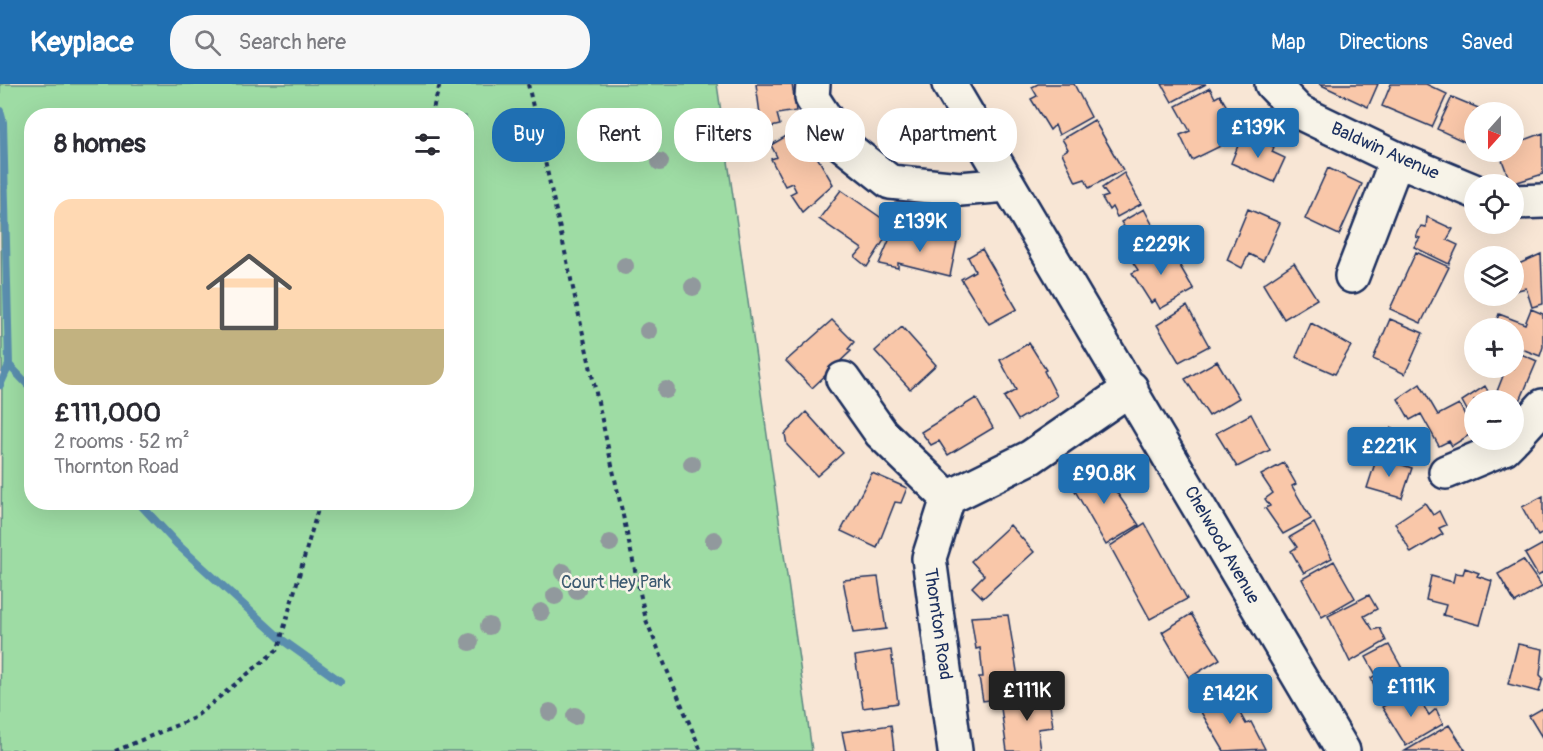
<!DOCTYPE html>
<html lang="en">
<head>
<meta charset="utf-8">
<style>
	body { margin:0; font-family:Pangolin,sans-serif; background:#f7f7f7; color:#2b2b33; height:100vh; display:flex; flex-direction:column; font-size:22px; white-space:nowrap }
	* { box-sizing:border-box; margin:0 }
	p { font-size:20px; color:#7c7c81 }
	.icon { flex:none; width:33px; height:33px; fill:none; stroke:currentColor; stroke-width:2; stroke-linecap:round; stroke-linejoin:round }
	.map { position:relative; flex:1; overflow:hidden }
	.details { position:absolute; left:24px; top:24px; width:450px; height:402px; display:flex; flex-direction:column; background:#fff; border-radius:24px; box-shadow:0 6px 24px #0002 }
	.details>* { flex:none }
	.top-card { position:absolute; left:492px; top:24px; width:570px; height:54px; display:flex; gap:12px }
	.needle { width:39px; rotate:201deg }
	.fabs { position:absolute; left:1464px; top:18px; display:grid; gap:12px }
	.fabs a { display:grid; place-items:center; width:60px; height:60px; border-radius:50%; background:#fff; box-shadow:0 6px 24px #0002; font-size:30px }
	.price { position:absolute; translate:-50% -51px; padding:0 14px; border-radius:6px; background:#1f6fb2; color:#fff; font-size:20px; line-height:39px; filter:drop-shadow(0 2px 3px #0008) }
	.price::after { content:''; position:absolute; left:50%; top:36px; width:18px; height:14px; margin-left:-9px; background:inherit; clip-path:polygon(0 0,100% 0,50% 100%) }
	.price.on { background:#222; color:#fff }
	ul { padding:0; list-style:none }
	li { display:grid; align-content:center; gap:12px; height:318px; padding:0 30px }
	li+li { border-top:2px solid #e1e1e2 }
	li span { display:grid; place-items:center; height:186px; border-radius:18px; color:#555 }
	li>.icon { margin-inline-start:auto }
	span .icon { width:108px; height:108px; fill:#fffc; stroke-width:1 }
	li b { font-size:26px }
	h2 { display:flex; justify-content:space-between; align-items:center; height:72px; padding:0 30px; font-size:26px }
	.chip { padding:0 21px; border-radius:24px; background:#fff; box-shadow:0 6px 24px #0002; font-size:21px; line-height:54px }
	.chip.on { background:#1f6fb2; color:#fff }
	header { display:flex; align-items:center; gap:36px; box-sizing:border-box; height:84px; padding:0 30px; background:#1f6fb2; color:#fff }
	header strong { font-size:28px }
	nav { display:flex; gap:33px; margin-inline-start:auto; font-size:21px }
	.search { width:420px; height:54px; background:#f7f7f7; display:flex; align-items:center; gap:15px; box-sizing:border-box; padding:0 21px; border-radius:24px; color:#7c7c81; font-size:22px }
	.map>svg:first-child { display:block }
	.green { fill:#9edca4; stroke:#5c8681; stroke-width:1.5; fill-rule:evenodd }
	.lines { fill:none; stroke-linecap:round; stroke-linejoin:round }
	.stream { stroke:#5a8eae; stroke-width:8 }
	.building { fill:#f9c7a9; stroke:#1b2f5e; stroke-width:1.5 }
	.minor-casing { stroke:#1b2f5e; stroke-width:38 }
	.path { stroke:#1b2f5e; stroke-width:4; stroke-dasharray:4.5 4.5; stroke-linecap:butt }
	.minor { stroke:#f7f3e8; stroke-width:33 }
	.tree { fill:#91999d }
	.labels { text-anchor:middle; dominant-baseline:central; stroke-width:5; stroke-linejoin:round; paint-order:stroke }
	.street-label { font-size:18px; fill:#1b2f5e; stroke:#f7f3e8 }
	.park-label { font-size:18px; fill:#3c5a70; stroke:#f7f3e8 }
</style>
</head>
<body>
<header>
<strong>Keyplace</strong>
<div class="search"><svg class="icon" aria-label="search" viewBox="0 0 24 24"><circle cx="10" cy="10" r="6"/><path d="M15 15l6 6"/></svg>Search here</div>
<nav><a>Map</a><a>Directions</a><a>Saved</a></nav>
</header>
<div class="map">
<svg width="1543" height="667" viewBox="0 0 1543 667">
	<rect width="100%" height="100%" fill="#f8e6d5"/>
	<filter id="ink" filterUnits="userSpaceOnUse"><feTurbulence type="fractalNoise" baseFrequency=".0167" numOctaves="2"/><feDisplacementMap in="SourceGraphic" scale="12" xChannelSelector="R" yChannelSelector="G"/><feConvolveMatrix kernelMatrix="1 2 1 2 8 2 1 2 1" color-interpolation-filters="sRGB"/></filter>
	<g filter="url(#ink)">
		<path class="green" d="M0,0H717L812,667H0L2,281ZM32,32H466V418H32Z"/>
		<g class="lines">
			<path class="stream" d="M0,27L3,38L9,281L0,301
				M9,281L32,305
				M138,418L177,460L281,555L340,597"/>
		</g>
		<path class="building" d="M756,0H792L796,27L777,30L780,41L762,45Z
			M1038,0H1074L1091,33L1059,51L1055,41L1050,46L1031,15L1037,12L1032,3Z
			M1162,0H1206L1172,18Z
			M1319,0H1378L1368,23Z
			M1391,0H1426L1447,10L1432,43L1382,22Z
			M1210,4L1215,14L1220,11L1237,40L1232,44L1237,54L1192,76L1180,51L1190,47L1176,22Z
			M1452,13L1488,28H1474V62L1437,45Z
			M1094,36L1123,86L1089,104L1085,95L1076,98L1062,69L1068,65L1062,55Z
			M800,44L833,100L802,128L790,110L796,107L792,99L785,102L771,75L777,73L771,61Z
			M1543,49V90L1511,100L1499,68H1514V60Z
			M1252,53L1274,63L1272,68L1285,74L1274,98L1231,79L1241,54L1250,58Z
			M1328,84L1362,100L1339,151L1305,135Z
			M1124,89L1141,120L1117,133L1112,123L1109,126L1102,114L1108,112L1102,104Z
			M841,106L893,142L867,183L855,173L862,165L819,135Z
			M1144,125L1160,155L1138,168L1133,159L1130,160L1122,150L1127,147L1121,138Z
			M1248,125L1280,139L1263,177L1249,170L1242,184L1227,176Z
			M1427,133L1453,145L1447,156L1458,161L1449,180L1414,163L1420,154L1416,153L1421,142L1426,143Z
			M893,147L957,158L950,192L898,179V184L879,180Z
			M1165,156L1194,206L1160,225L1155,216L1151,219L1132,189L1138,186L1132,177Z
			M982,165L1017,225L989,240L961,195L975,187L968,173Z
			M1416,168L1449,183L1421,239L1390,225Z
			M1541,170L1543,220L1532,223L1526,204L1514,207V182Z
			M1294,179L1317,215L1284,235L1263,200Z
			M1187,222L1209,262L1179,278L1157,241Z
			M1531,225L1543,230V263L1540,272L1514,262V244H1494L1499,230L1525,240Z
			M1390,235L1423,249L1405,290L1373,275Z
			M832,236L854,258L848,265L851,267L812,304L786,277Z
			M1311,239L1351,262L1335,290L1296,273Z
			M902,243L936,281L910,305L875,267Z
			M1029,259L1046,286L1044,287L1057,312L1018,336L1004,313L1016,306L1000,276Z
			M1514,267L1537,277L1517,324L1514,323V316L1494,315L1503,292L1495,289L1496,284H1514Z
			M1217,277L1239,314L1209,332L1185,295Z
			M1420,300L1438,331L1459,320L1474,348L1452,362L1449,357L1439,362L1421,330L1410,336L1398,315Z
			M1485,302L1493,316H1474V339L1462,317Z
			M976,314L993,344L948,371L939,357L931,361L921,348Z
			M806,328L843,369L817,392L787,361L785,350Z
			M1251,330L1270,366L1237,383L1216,349Z
			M1391,344L1422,354L1415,379L1384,371Z
			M1377,373L1412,384L1402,414L1367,404Z
			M1284,379L1296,400L1292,402L1311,435L1283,450L1265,424L1270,422L1265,415L1273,409L1261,391Z
			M1098,381L1139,441L1106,461L1070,398Z
			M872,389L907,404L901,419L895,418L877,464L841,447Z
			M1543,412V449L1538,452L1522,423Z
			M1425,419L1433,431L1439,427L1446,441L1439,444L1443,450L1411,469L1395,439Z
			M1145,439L1187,515L1150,535L1110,462Z
			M1314,439L1332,474L1304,489L1291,467L1297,463L1290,453Z
			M1010,441L1034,468L983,514L972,503L984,491L971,477Z
			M1543,460V489L1538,492L1525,470Z
			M1523,476L1542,503L1515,519L1498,490Z
			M1334,477L1355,514L1322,533L1302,495Z
			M1465,484L1479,489L1477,492L1492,497L1480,541L1443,531L1446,521L1426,516L1431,492L1453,498L1455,489L1463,490Z
			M878,493L886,545L853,549L843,496Z
			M1369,511L1377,525L1364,532L1373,546L1380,544L1386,557L1350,578L1328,532Z
			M1191,530L1220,575L1189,594L1162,548Z
			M1008,531L1019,600L1014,601L1015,612L983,617L979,593H983L980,564L976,565L971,533Z
			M1518,560L1543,565L1540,591L1543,594L1539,608L1508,600Z
			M1389,561L1412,602L1390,615L1383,602L1376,605L1371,594L1376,591L1366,573Z
			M891,566L898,619L863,624L855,572Z
			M1413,605L1429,631L1436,625L1443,640L1406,662L1382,623Z
			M1048,606L1053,643L1038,645L1041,667H1007L1001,624L1022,620L1021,610Z
			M1228,608L1246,640L1251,638L1265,665L1224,667L1198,623Z
			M1543,624V655L1529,632Z
			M891,641L894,667H846L842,648Z
			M1449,641L1466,667H1405Z"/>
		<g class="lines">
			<g class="minor-casing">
				<path id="minor" d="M813,0L812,14L842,60L890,98L960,105L1007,101
					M949,0L1343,667
					M1272,0L1299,28L1397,75L1474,107
					M1514,118L1543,117
					M1352,192L1397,75
					M843,295L881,349L948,414
					M1514,354L1543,322
					M1446,388L1504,364L1512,356
					M955,667L929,474L948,414L1031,373L1131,304"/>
			</g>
			<path class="path" d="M528,0L646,536L701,667
				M431,32L440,0
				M11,667H23
				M115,667L194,634L278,565L320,418"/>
			<use href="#minor" class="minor"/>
		</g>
		<g class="tree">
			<circle cx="660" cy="78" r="9"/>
			<circle cx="625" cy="182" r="9"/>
			<circle cx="693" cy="203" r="9"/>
			<circle cx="648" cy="247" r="9"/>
			<circle cx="666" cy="306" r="9"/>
			<circle cx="692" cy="380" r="9"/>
			<circle cx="714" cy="456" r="9"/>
			<circle cx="610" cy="459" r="9"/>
			<circle cx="563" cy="488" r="9"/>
			<circle cx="577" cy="506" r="9"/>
			<circle cx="555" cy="512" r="9"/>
			<circle cx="541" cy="528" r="9"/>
			<circle cx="489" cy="542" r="9"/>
			<circle cx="470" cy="558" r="9"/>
			<circle cx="550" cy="628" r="9"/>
			<circle cx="575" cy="632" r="9"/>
		</g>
	</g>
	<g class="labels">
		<g class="street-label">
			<text transform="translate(1385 67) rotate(24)">Baldwin Avenue</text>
			<text transform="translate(1222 461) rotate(60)">Chelwood Avenue</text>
			<text transform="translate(938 540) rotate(82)">Thornton Road</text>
		</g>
		<g class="park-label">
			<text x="616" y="498">Court Hey Park</text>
		</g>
	</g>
</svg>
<div class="fabs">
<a><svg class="needle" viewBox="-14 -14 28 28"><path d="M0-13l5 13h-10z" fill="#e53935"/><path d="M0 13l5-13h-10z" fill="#7c7c81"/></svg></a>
<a><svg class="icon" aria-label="locate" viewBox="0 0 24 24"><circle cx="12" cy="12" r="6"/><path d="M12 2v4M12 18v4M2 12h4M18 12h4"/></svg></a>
<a><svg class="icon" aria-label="layers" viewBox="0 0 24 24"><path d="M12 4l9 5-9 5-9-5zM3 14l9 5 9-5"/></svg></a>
<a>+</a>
<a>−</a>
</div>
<b class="price" style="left:1258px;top:75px">£139K</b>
<b class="price" style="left:920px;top:169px">£139K</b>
<b class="price" style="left:1161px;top:192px">£229K</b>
<b class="price" style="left:1389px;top:394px">£221K</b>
<b class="price" style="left:1104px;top:421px">£90.8K</b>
<b class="price" style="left:1411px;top:634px">£111K</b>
<b class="price on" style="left:1027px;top:638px">£111K</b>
<b class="price" style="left:1230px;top:641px">£142K</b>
<div class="top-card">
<a class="chip on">Buy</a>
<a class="chip">Rent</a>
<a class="chip">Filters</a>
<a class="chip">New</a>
<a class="chip">Apartment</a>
</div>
<section class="details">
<h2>8 homes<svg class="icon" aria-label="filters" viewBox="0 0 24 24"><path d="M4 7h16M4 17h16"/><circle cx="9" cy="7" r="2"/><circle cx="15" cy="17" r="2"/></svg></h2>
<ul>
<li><span style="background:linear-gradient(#ffd9b3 70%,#c2b280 0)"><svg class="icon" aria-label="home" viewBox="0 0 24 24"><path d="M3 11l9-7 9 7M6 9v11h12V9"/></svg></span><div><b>£111,000</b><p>2 rooms · 52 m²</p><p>Thornton Road</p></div></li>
</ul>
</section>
</div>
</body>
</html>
